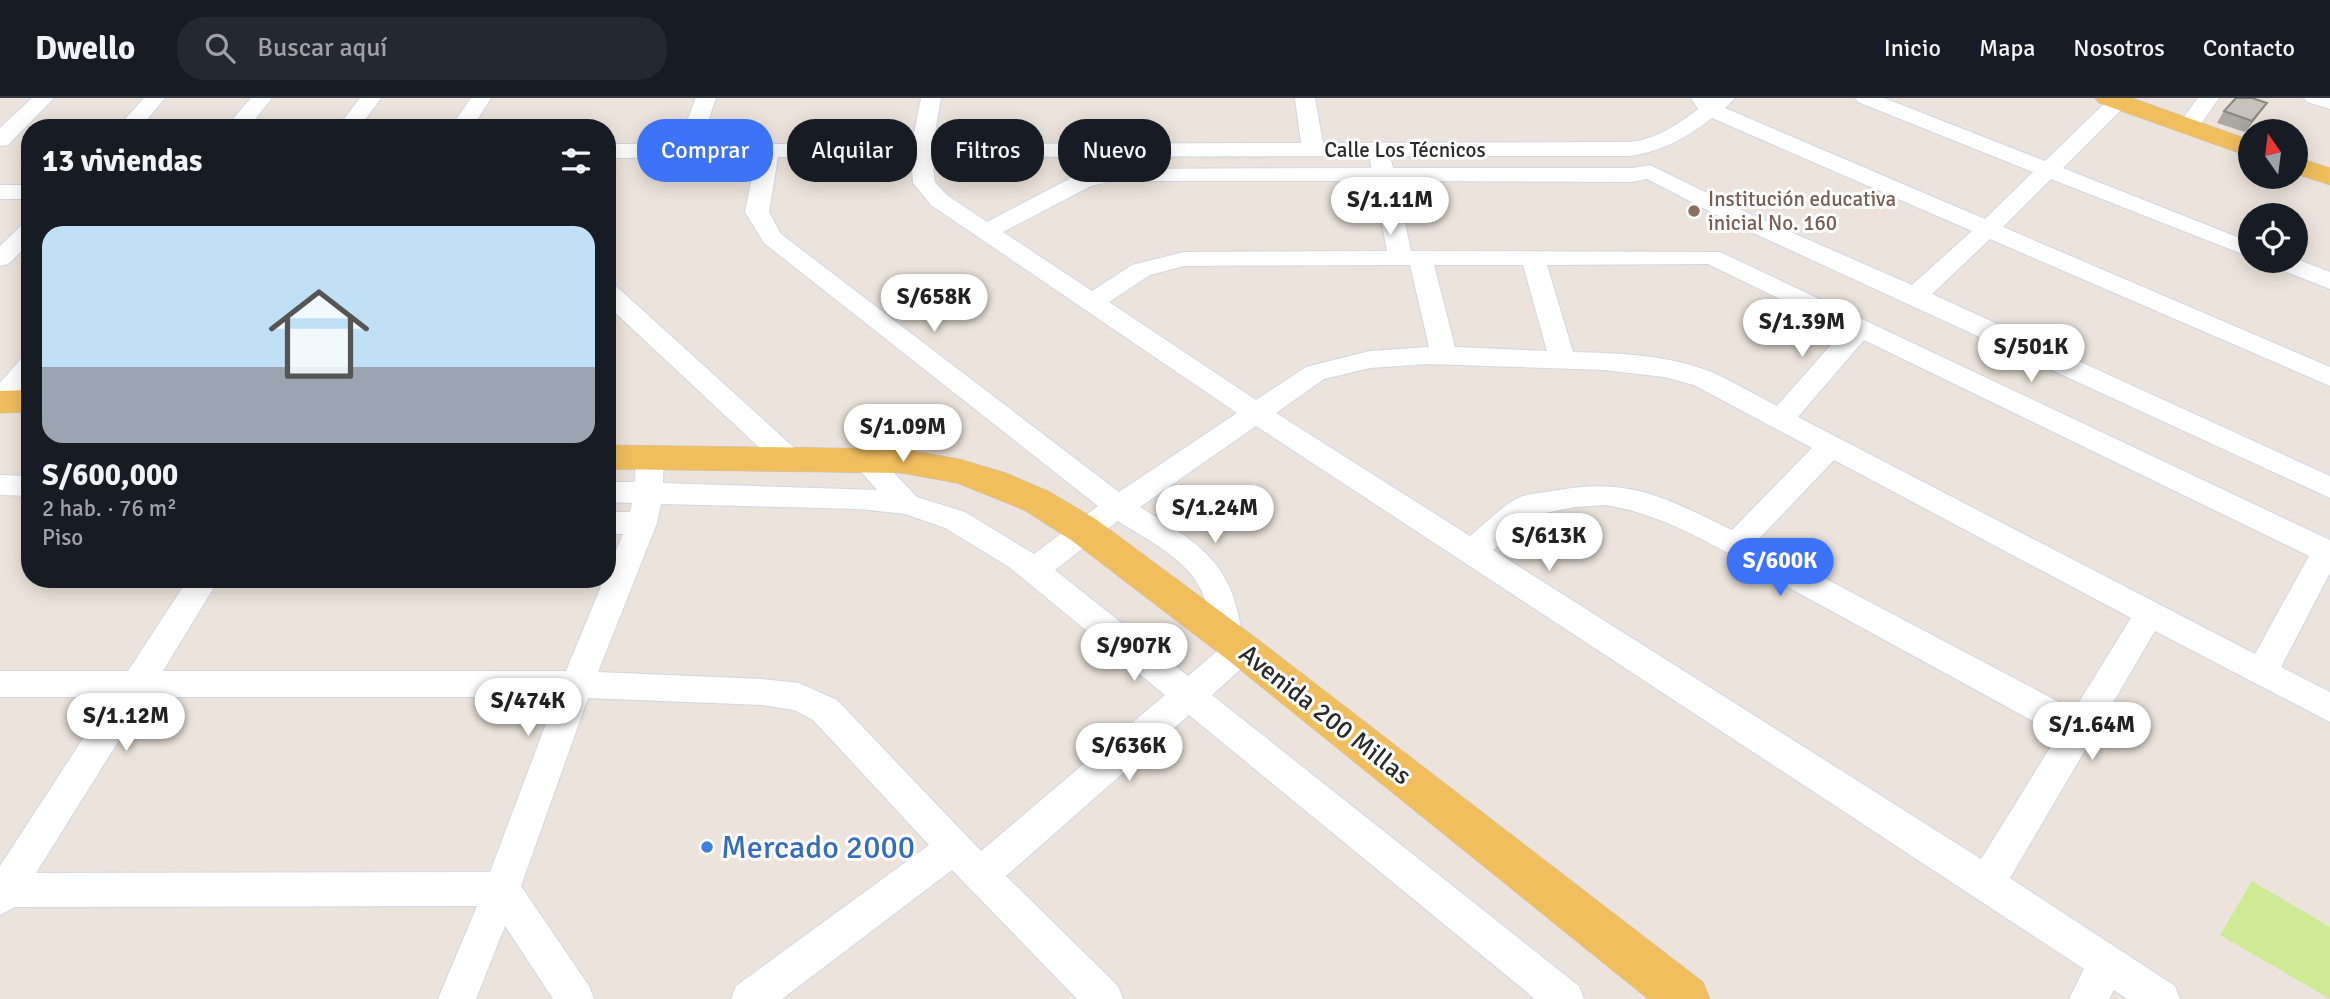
<!DOCTYPE html>
<html lang="es">
<head>
<meta charset="utf-8">
<style>
	body { margin:0; font-family:Signika,sans-serif; background:#242831; color:#f1f3f6; height:100vh; display:flex; flex-direction:column; font-size:26px; white-space:nowrap }
	* { box-sizing:border-box; margin:0 }
	p { font-size:23px; color:#9ea1a6 }
	.icon { flex:none; width:38px; height:38px; fill:none; stroke:currentColor; stroke-width:2; stroke-linecap:round; stroke-linejoin:round }
	.map { position:relative; flex:1; overflow:hidden }
	.drawer { position:absolute; left:21px; top:21px; width:595px; height:469px; display:flex; flex-direction:column; background:#171b24; border-radius:28px; box-shadow:0 4px 18px #0003 }
	.drawer>* { flex:none }
	.banner { position:absolute; left:637px; top:21px; width:665px; height:63px; display:flex; gap:14px }
	.needle { width:46px; rotate:346deg }
	.buttons { position:absolute; left:2238px; top:21px; display:grid; gap:14px }
	.buttons a { display:grid; place-items:center; width:70px; height:70px; border-radius:50%; background:#171b24; box-shadow:0 4px 18px #0003; font-size:35px }
	.price { position:absolute; translate:-50% -60px; padding:0 16px; border-radius:24px; background:#fff; color:#222; font-size:23px; line-height:46px; filter:drop-shadow(0 2px 4px #0008) }
	.price::after { content:''; position:absolute; left:50%; top:42px; width:21px; height:16px; margin-left:-10px; background:inherit; clip-path:polygon(0 0,100% 0,50% 100%) }
	.price.on { background:#3c73f9; color:#fff }
	ul { padding:0; list-style:none }
	li { display:grid; align-content:center; gap:14px; height:371px; padding:0 21px }
	li+li { border-top:2px solid #363941 }
	li span { display:grid; place-items:center; height:217px; border-radius:21px; color:#555 }
	li>.icon { margin-inline-start:auto }
	span .icon { width:126px; height:126px; fill:#fffc; stroke-width:1 }
	li b { font-size:30px }
	h2 { display:flex; justify-content:space-between; align-items:center; height:84px; padding:0 21px; font-size:30px }
	.pill { padding:0 24px; border-radius:28px; background:#171b24; box-shadow:0 4px 18px #0003; font-size:24px; line-height:63px }
	.pill.on { background:#3c73f9; color:#fff }
	header { display:flex; align-items:center; gap:42px; box-sizing:border-box; height:98px; padding:0 35px; background:#171b24; border-bottom:2px solid #363941 }
	header strong { font-size:33px }
	nav { display:flex; gap:38px; margin-inline-start:auto; font-size:24px }
	.search { width:490px; height:63px; background:#242831; display:flex; align-items:center; gap:18px; box-sizing:border-box; padding:0 24px; border-radius:28px; color:#9ea1a6; font-size:26px }
	.map>svg:first-child { display:block }
	.pitch { fill:#cfea94 }
	.lines { fill:none; stroke-linecap:round; stroke-linejoin:round }
	.minor-casing { stroke:#d1d7e3; stroke-width:2 }
	.major-casing { stroke:#c3c3c3; stroke-width:1 }
	.minor { fill:#fff; fill-rule:evenodd }
	.major { fill:#f0be5d; fill-rule:evenodd }
	.wall { fill:#aba7a1 }
	.shaded-wall { fill:#8b8883 }
	.building { fill:#c7c2bb; stroke:#8b8883; stroke-width:2 }
	.education-dot { fill:#8d6e63; stroke:#fff; stroke-width:2.5 }
	.shop-dot { fill:#3f7fe0; stroke:#fff; stroke-width:2.5 }
	.labels { text-anchor:middle; dominant-baseline:central; stroke-width:6; stroke-linejoin:round; paint-order:stroke }
	.far-street-label { font-size:21px; fill:#2a2a2a; stroke:#fff }
	.far-education-label { font-size:21px; fill:#785e54; stroke:#fff; text-anchor:start }
	.street-label { font-size:26px; fill:#2a2a2a; stroke:#fff }
	.near-shop-label { font-size:32px; fill:#366cbe; stroke:#fff; text-anchor:start }
</style>
</head>
<body>
<header>
<strong>Dwello</strong>
<div class="search"><svg class="icon" aria-label="search" viewBox="0 0 24 24"><circle cx="10" cy="10" r="6"/><path d="M15 15l6 6"/></svg>Buscar aquí</div>
<nav><a>Inicio</a><a>Mapa</a><a>Nosotros</a><a>Contacto</a></nav>
</header>
<div class="map">
<svg width="2330" height="901" viewBox="0 0 2330 901">
	<rect width="100%" height="100%" fill="#ece4dc"/>
	<path class="pitch" d="M2252,783L2330,829V901L2220,837Z"/>
	<g class="lines">
		<g class="minor-casing">
			<path id="minor" d="M32,0H54L8,47L0,48V30Z
				M144,0H165L140,30H117Z
				M251,0H272L248,30H225Z
				M360,0H381L359,30H337Z
				M471,0H491L472,30H450Z
				M696,0H716L700,46H912L921,0H941L933,46L1301,45L1295,0H1315L1323,45L1630,44C1657,41 1677,27 1698,11L1691,0H1735L1725,10L1985,121L2033,74L1858,4L1855,0H1884L2045,63L2110,0H2126L2128,4L2125,8L2063,70L2250,144V159L2051,81L2003,129L2330,269V288L1990,141L1932,196L2330,378V400L1736,127L1647,81L1632,84L1396,83L1411,153L1720,154L2330,442V475L2281,569L2330,594V624L2155,533L2010,780L2175,888L2180,901H2127L2114,892L2109,901H2069L2084,871L1256,328L1140,409C1199,446 1233,463 1242,538L1253,542L1258,551L1253,560L1212,597L1579,888L1584,901H1535L1189,617L1006,778L1118,888L1123,901H1077L952,772L782,901H731L736,888L929,747L813,622L794,612L762,607L588,600L521,788L589,888L594,901H553L505,828L476,901H438L477,808L15,809L0,817V768L110,599H0V573H128L188,481H219L163,573H566L604,481H607V474L623,436H607V414H630L632,405L607,404V384H635L636,359L640,352L650,349L660,352L664,359L663,385L877,392L850,361L854,354L864,351L874,354L917,399L965,414L1034,456L1098,408L764,145L745,114L756,59L607,60V46H678ZM1712,20L1972,133L1912,187L1752,117L1650,67L1632,70H1393L1390,58H1630C1663,53 1686,40 1712,20ZM1370,58L1371,70L1096,71L1075,78L987,124L947,97L935,84L932,59ZM778,59H911L913,85L931,107L1237,315L1119,394L781,136L769,114ZM1113,83H1374L1387,153L1184,154L1132,167L1092,193L1003,134L1091,88ZM1708,166L1844,232L1777,308C1756,297 1735,285 1714,275C1670,257 1620,255 1573,254L1547,167ZM1404,167H1410L1429,249L1370,253L1306,269L1256,302L1109,204L1150,177L1184,168ZM1434,167H1523L1547,253L1455,249ZM1864,242L2309,458L2255,556L1798,319ZM1428,266L1604,272L1664,279L1694,287L1812,350L1732,432C1665,400 1630,378 1553,393C1542,395 1527,395 1516,401C1500,410 1485,426 1470,438L1276,315L1324,281L1370,270ZM1834,362L2131,520L2074,612L1756,444ZM661,406L860,411L905,416L945,430L1009,469L1165,597L981,753L837,602L799,585L762,581L598,574L657,425ZM1606,407C1671,417 1737,461 1795,493C1883,541 1971,589 2058,637L1981,761L1493,452L1535,417L1575,409ZM1118,423C1146,441 1189,462 1202,494C1210,512 1206,531 1215,548L1221,550L1188,578L1055,472ZM146,599H556L490,774L36,775Z
				M2198,0H2219L2196,33H2180L2177,28Z
				M2304,0H2330V11L2307,4Z
				M0,87H30V101H0Z
				M30,125V145L8,166L0,168V148L22,127Z
				M2296,161L2330,174V191L2271,168L2267,163Z
				M607,185L616,188L799,354L803,361L799,368L789,371L779,368L607,207Z
				M30,258V284L9,308L0,311V285L21,261Z
				M0,377L30,378V398L0,397Z"/>
		</g>
		<g class="major-casing">
			<path id="major" d="M2095,0H2132L2250,42V59L2099,5Z
				M2296,59L2330,70V87L2296,76Z
				M30,292V314L0,315V293Z
				M607,347L901,351L959,361L1006,375L1050,394L1097,422L1256,540L1703,884L1710,901H1648L1228,562L1071,442L1024,412L957,385L901,375L607,371Z"/>
		</g>
		<use href="#minor" class="minor"/>
		<use href="#major" class="major"/>
	</g>
	<path class="wall" d="M2267,5L2245,34L2217,25L2224,13Z"/>
	<path class="shaded-wall" d="M2267,5L2259,16L2245,34L2252,23Z"/>
	<path class="building" d="M2236,0H2252L2267,5L2252,23L2224,13Z"/>
	<circle class="education-dot" cx="1694" cy="113" r="7"/>
	<circle class="shop-dot" cx="707" cy="749" r="7"/>
	<g class="labels">
		<g class="far-street-label">
			<text x="1405" y="52">Calle Los Técnicos</text>
		</g>
		<g class="far-education-label">
			<text x="1708" y="101">Institución educativa<tspan x="1708" dy="24">inicial No. 160</tspan></text>
		</g>
		<g class="street-label">
			<text transform="translate(1325 617) rotate(38)">Avenida 200 Millas</text>
		</g>
		<g class="near-shop-label">
			<text x="721" y="749">Mercado 2000</text>
		</g>
	</g>
</svg>
<div class="buttons">
<a><svg class="needle" viewBox="-14 -14 28 28"><path d="M0-13l5 13h-10z" fill="#e53935"/><path d="M0 13l5-13h-10z" fill="#9ea1a6"/></svg></a>
<a><svg class="icon" aria-label="locate" viewBox="0 0 24 24"><circle cx="12" cy="12" r="6"/><path d="M12 2v4M12 18v4M2 12h4M18 12h4"/></svg></a>
</div>
<b class="price" style="left:1390px;top:139px">S/1.11M</b>
<b class="price" style="left:934px;top:236px">S/658K</b>
<b class="price" style="left:1802px;top:261px">S/1.39M</b>
<b class="price" style="left:2031px;top:286px">S/501K</b>
<b class="price" style="left:903px;top:366px">S/1.09M</b>
<b class="price" style="left:1215px;top:447px">S/1.24M</b>
<b class="price" style="left:1549px;top:475px">S/613K</b>
<b class="price on" style="left:1780px;top:500px">S/600K</b>
<b class="price" style="left:1134px;top:585px">S/907K</b>
<b class="price" style="left:528px;top:640px">S/474K</b>
<b class="price" style="left:126px;top:655px">S/1.12M</b>
<b class="price" style="left:2092px;top:664px">S/1.64M</b>
<b class="price" style="left:1129px;top:685px">S/636K</b>
<div class="banner">
<a class="pill on">Comprar</a>
<a class="pill">Alquilar</a>
<a class="pill">Filtros</a>
<a class="pill">Nuevo</a>
</div>
<section class="drawer">
<h2>13 viviendas<svg class="icon" aria-label="filters" viewBox="0 0 24 24"><path d="M4 7h16M4 17h16"/><circle cx="9" cy="7" r="2"/><circle cx="15" cy="17" r="2"/></svg></h2>
<ul>
<li><span style="background:linear-gradient(#bfe0f5 65%,#9aa5b1 0)"><svg class="icon" aria-label="home" viewBox="0 0 24 24"><path d="M3 11l9-7 9 7M6 9v11h12V9"/></svg></span><div><b>S/600,000</b><p>2 hab. · 76 m²</p><p>Piso</p></div></li>
</ul>
</section>
</div>
</body>
</html>
